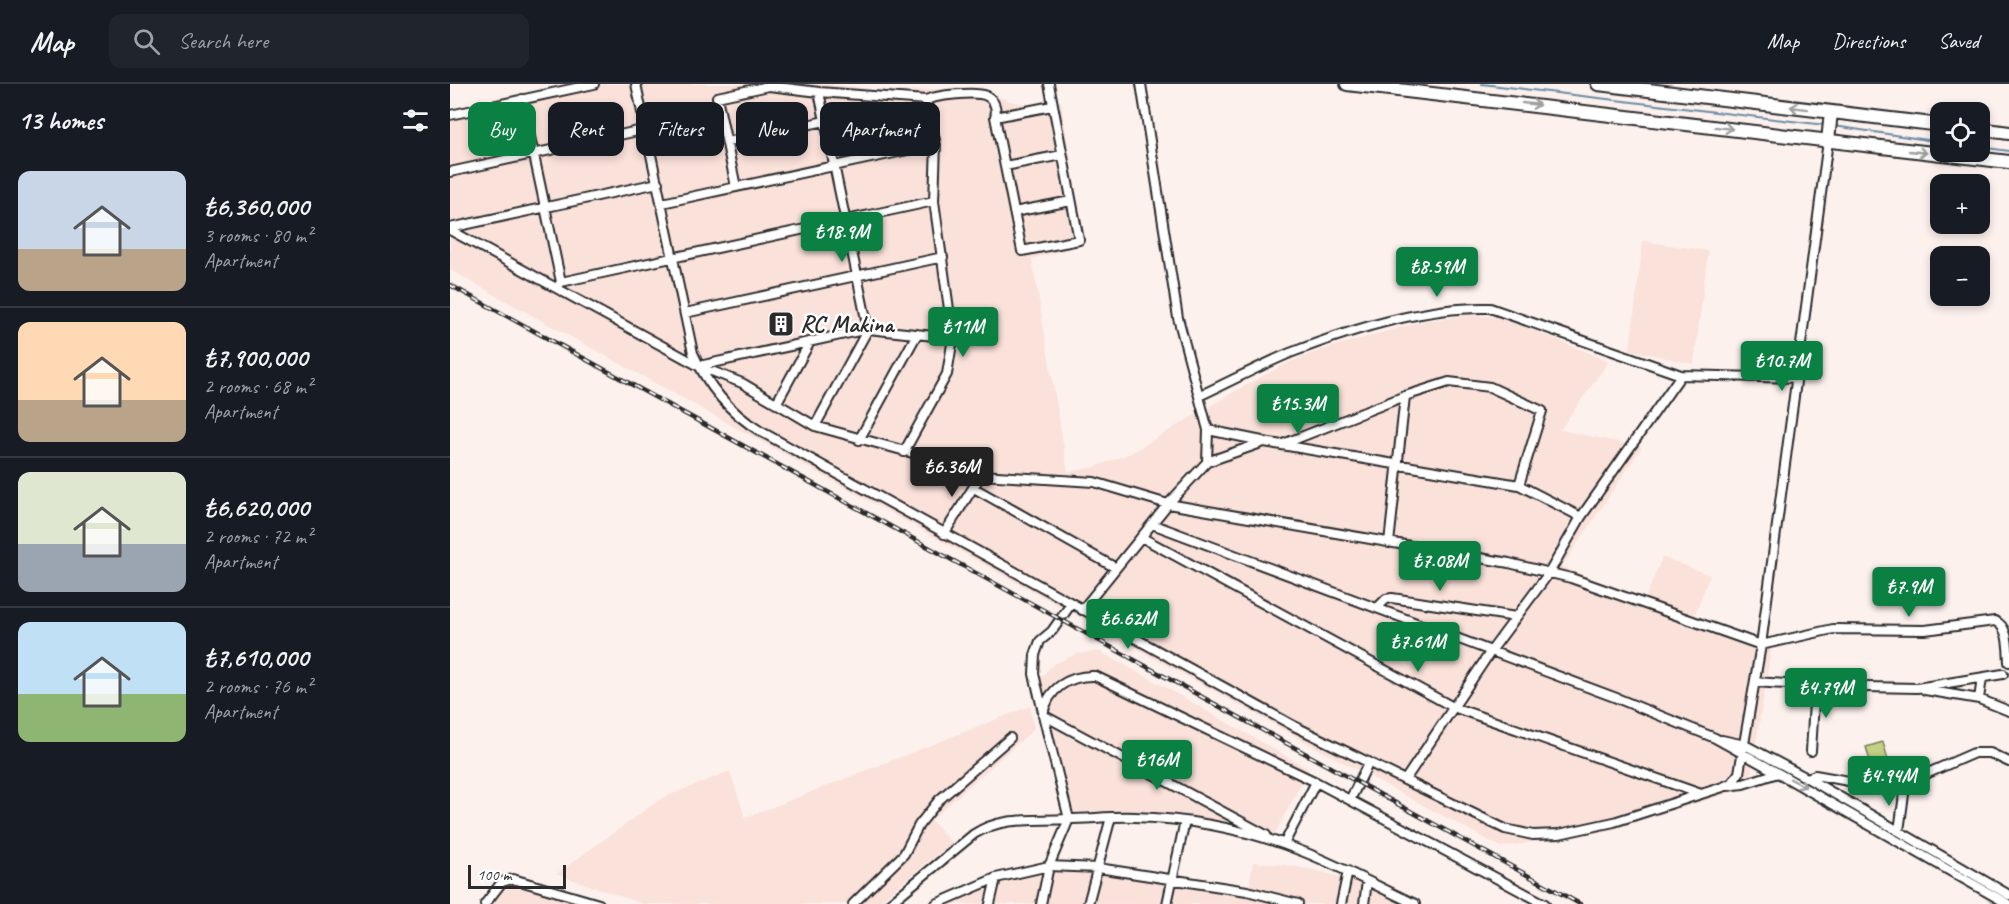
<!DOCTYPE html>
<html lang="en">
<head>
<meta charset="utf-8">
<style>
	body { margin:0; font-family:Caveat,sans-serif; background:#20242c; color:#f1f3f6; height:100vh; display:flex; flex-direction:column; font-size:22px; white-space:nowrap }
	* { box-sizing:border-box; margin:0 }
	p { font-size:20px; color:#9ea1a6 }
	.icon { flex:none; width:33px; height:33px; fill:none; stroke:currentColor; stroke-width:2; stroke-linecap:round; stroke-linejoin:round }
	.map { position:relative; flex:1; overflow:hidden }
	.side { display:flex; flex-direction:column; background:#171b24; width:450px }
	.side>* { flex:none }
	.guide { position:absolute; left:18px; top:18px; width:570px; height:54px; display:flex; gap:12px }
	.buttons { position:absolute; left:1480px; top:18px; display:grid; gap:12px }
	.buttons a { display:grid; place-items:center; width:60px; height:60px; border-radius:12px; background:#171b24; box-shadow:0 3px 9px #0003; font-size:30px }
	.scale { position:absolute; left:18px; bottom:15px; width:98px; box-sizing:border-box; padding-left:6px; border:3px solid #2b2b2b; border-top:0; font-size:16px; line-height:21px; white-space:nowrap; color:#2b2b2b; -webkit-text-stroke:4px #fff; paint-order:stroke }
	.price { position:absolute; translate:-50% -51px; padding:0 14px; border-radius:6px; background:#0b8043; color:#fff; font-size:20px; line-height:39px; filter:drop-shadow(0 2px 3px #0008) }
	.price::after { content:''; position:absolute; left:50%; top:36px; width:18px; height:14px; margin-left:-9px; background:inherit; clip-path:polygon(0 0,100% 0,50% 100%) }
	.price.on { background:#222; color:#fff }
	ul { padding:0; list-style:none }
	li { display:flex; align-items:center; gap:18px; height:150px; padding:0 18px }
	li+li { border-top:2px solid #363941 }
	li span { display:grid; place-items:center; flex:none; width:168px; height:120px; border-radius:12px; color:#555 }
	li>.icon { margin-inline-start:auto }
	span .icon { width:72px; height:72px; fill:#fffc; stroke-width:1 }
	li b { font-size:26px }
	h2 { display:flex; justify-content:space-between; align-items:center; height:72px; padding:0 18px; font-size:26px }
	.pill { padding:0 21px; border-radius:12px; background:#171b24; box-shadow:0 3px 9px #0003; font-size:21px; line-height:54px }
	.pill.on { background:#0b8043; color:#fff }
	header { display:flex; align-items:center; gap:36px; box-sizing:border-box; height:84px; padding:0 30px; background:#171b24; border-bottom:2px solid #363941 }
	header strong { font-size:28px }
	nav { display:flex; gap:33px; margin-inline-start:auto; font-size:21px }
	.search { width:420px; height:54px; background:#20242c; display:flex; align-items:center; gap:15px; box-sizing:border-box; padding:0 21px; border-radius:12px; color:#9ea1a6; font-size:22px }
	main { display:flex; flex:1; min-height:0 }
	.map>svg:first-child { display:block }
	.built { fill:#fae1da }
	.green { fill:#c3d185; stroke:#777e58; stroke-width:1.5 }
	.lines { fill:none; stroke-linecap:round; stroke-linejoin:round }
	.stream { stroke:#6b8ca4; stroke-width:2 }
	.street-casing { stroke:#2b2b2b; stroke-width:12 }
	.primary-casing { stroke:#2b2b2b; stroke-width:16 }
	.street { stroke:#fff; stroke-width:8 }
	.primary { stroke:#fff; stroke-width:12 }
	.rail-casing { stroke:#2b2b2b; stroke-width:4.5 }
	.rail { stroke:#fff; stroke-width:2; stroke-dasharray:7; stroke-linecap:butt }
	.oneway { stroke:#a0a0a0 }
	.labels { text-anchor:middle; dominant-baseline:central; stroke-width:5; stroke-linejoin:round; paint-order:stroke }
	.poi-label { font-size:24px; font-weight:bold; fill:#2b2b2b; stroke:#fff; text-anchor:start }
</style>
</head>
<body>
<header>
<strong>Map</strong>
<div class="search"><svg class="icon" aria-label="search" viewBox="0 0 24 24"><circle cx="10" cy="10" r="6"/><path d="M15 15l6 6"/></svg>Search here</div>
<nav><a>Map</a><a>Directions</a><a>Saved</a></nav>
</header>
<main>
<section class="side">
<h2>13 homes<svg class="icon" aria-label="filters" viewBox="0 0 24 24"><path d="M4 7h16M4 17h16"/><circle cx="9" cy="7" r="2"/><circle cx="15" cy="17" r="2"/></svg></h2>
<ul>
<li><span style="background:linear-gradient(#c9d6e8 65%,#b9a48a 0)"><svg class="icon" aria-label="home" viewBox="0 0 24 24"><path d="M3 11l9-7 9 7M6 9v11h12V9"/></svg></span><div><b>₺6,360,000</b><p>3 rooms · 80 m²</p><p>Apartment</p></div></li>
<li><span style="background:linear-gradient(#ffd9b3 65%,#b9a48a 0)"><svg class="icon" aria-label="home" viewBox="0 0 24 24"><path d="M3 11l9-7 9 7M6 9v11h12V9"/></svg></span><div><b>₺7,900,000</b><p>2 rooms · 68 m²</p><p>Apartment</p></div></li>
<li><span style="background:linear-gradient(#dfe7d0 60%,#9aa5b1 0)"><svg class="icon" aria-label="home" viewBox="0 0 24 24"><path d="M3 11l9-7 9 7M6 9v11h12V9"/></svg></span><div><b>₺6,620,000</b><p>2 rooms · 72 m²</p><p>Apartment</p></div></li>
<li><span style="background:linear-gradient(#bfe0f5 60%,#8fb573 0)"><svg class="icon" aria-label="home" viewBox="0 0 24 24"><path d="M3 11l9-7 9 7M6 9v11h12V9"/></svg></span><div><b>₺7,610,000</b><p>2 rooms · 76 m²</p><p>Apartment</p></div></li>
</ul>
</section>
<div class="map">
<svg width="1559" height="820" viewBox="0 0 1559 820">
	<rect width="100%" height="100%" fill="#fdf1ee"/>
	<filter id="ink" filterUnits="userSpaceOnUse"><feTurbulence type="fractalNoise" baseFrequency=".0167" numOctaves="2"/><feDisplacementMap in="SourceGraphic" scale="12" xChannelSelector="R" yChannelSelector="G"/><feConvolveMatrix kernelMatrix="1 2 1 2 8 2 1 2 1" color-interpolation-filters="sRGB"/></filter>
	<g filter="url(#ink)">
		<path class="built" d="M117,0H375L448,8L481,5L515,6L545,11L559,17L581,21H597L611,17L634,160L582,175L618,388L644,383L681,369L794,302L842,277L878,264L973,237L1020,231L1050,233L1159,277L1110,346L1192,363L1112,483L1195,515L1212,473L1260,491L1244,532L1300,552L1323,554L1300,696L1288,706L1158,747L1051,763L872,667L0,186V27Z
			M1193,157L1258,167L1244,280L1180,266Z
			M642,568H650L699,594L859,685L822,755L763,736L730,730L694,727L611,728L581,607L589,595L604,580L626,570Z
			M580,622L584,645L481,736L502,759L426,820H193L106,790L212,714L280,687L295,734Z
			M594,778L798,810L803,778L836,781L869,787L914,800L948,820H484L485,816Z
			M65,799L128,820H41L53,803Z"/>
		<path class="green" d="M1433,658L1441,686L1424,691L1416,663Z"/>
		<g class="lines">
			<path class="stream" d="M1032,0L1375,41
				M1384,42L1491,58
				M1530,63L1559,67"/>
			<g class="street-casing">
				<path id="street" d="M186,0L243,269C258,303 279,328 310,347L844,642L1055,745L1083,751L1109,750L1164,738L1273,703L1282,699L1289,689L1311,561L1378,57
					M691,0L728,234L758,346L757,378
					M72,15L111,198
					M0,31L144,0
					M545,33L602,22
					M277,58L375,37
					M555,82L612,71
					M0,88L197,45
					M286,103L267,13L319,2L369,8L476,16C487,11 526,7 537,12C545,17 547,25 545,33L572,167L629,156L599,0
					M212,119L486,60
					M564,128L621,117
					M0,144L208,99
					M0,146L249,282L292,299L365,342L484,375L531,391L644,398L718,420L1059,479L1121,494L1311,561L1383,545L1475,546L1545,537C1559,543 1558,563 1559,578
					M107,204L111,198L484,117
					M235,229L493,173
					M249,282L418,245L503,254
					M749,312C779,298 809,282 840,269C899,246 977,222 1040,224L1231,291
					M326,320L360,258
					M365,342L418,245L369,8
					M758,346L812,357
					M409,356L467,250
					M833,360L955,312L999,298L1040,303L1092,327L1069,401
					M454,368L497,290L503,254L484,117L486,60L476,16
					M524,404L666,484
					M702,440L1164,613L1265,654L1328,689
					M494,450L531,391
					M691,453L1003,623L1251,710
					M939,459L955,312
					M927,524L936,515L942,514L1066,533
					M632,526L718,420L757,378L814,358L1069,401L1131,433
					M1305,598L1365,602L1467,604L1553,590
					M1475,606L1529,615L1559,627
					M1529,615L1532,594
					M593,628L584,590L585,571L590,557L602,547L621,520
					M593,631L816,751
					M1272,656L1295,661L1357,694L1559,811
					M1361,667L1365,602
					M1357,694L1365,691L1427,702L1455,703L1478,689L1524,669H1540L1559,678
					M955,696L1041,567L1099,489L1131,433L1231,291L1347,294
					M1277,702L1293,700L1328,689L1558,820
					M900,716L919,678
					M1449,747L1455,703
					M830,758L834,760L866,698
					M35,820L52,798L63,795L149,820
					M403,820L454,770L469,741L489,716L560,654
					M439,820L524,750C552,732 585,737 617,735C639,735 662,732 685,733C743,735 800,746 854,768C892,783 928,803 965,820
					M486,820L546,794L599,782L648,784L797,807L848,820
					M540,820L546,794
					M591,820L599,782L619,735L593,631C597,605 619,591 645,592L866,698L1095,820
					M638,820L661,733
					M717,820L735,737
					M891,820L898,787
					M914,820L917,797"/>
			</g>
			<g class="primary-casing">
				<path id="primary" d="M897,0L1559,78
					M1148,0L1491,41
					M1530,45L1559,49
					M1378,57L1381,28"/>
			</g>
			<use href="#street" class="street"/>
			<use href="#primary" class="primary"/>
			<g class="rail-casing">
				<path id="rail" d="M0,201L1130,820"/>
			</g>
			<use href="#rail" class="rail"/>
		</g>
		<defs><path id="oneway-shaft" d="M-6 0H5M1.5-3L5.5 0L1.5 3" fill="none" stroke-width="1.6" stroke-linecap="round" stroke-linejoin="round" transform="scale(1.5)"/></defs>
		<g class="oneway">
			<use href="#oneway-shaft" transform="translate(1081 20) rotate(6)"/>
			<use href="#oneway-shaft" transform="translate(1349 24) rotate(-173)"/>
			<use href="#oneway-shaft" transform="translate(1274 44) rotate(7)"/>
			<use href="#oneway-shaft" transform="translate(1468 68) rotate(6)"/>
			<use href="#oneway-shaft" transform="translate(1348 699) rotate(28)"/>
		</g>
	</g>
	<defs>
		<g id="building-square" transform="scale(1.35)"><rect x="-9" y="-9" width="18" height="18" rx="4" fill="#2b2b2b" stroke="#fff"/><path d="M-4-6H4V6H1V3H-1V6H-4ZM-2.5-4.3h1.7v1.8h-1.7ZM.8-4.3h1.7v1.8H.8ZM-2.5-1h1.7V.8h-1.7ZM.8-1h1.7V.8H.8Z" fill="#fff"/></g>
	</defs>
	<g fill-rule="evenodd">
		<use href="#building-square" x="331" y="240"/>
	</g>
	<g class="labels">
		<g class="poi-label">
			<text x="350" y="240">RC Makina</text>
		</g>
	</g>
</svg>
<div class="buttons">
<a><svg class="icon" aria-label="locate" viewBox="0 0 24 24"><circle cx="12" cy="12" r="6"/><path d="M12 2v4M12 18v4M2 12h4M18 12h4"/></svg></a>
<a>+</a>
<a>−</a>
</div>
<div class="scale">100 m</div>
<b class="price" style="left:392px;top:179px">₺18.9M</b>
<b class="price" style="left:987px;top:214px">₺8.59M</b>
<b class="price" style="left:513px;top:274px">₺11M</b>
<b class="price" style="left:1332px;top:308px">₺10.7M</b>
<b class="price" style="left:848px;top:351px">₺15.3M</b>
<b class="price on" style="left:502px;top:414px">₺6.36M</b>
<b class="price" style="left:990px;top:508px">₺7.08M</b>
<b class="price" style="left:1459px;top:534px">₺7.9M</b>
<b class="price" style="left:678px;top:566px">₺6.62M</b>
<b class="price" style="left:968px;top:589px">₺7.61M</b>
<b class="price" style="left:1376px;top:635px">₺4.79M</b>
<b class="price" style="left:707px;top:707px">₺16M</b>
<b class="price" style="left:1439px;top:723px">₺4.94M</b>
<div class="guide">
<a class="pill on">Buy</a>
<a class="pill">Rent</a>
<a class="pill">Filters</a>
<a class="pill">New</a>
<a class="pill">Apartment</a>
</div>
</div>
</main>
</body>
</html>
